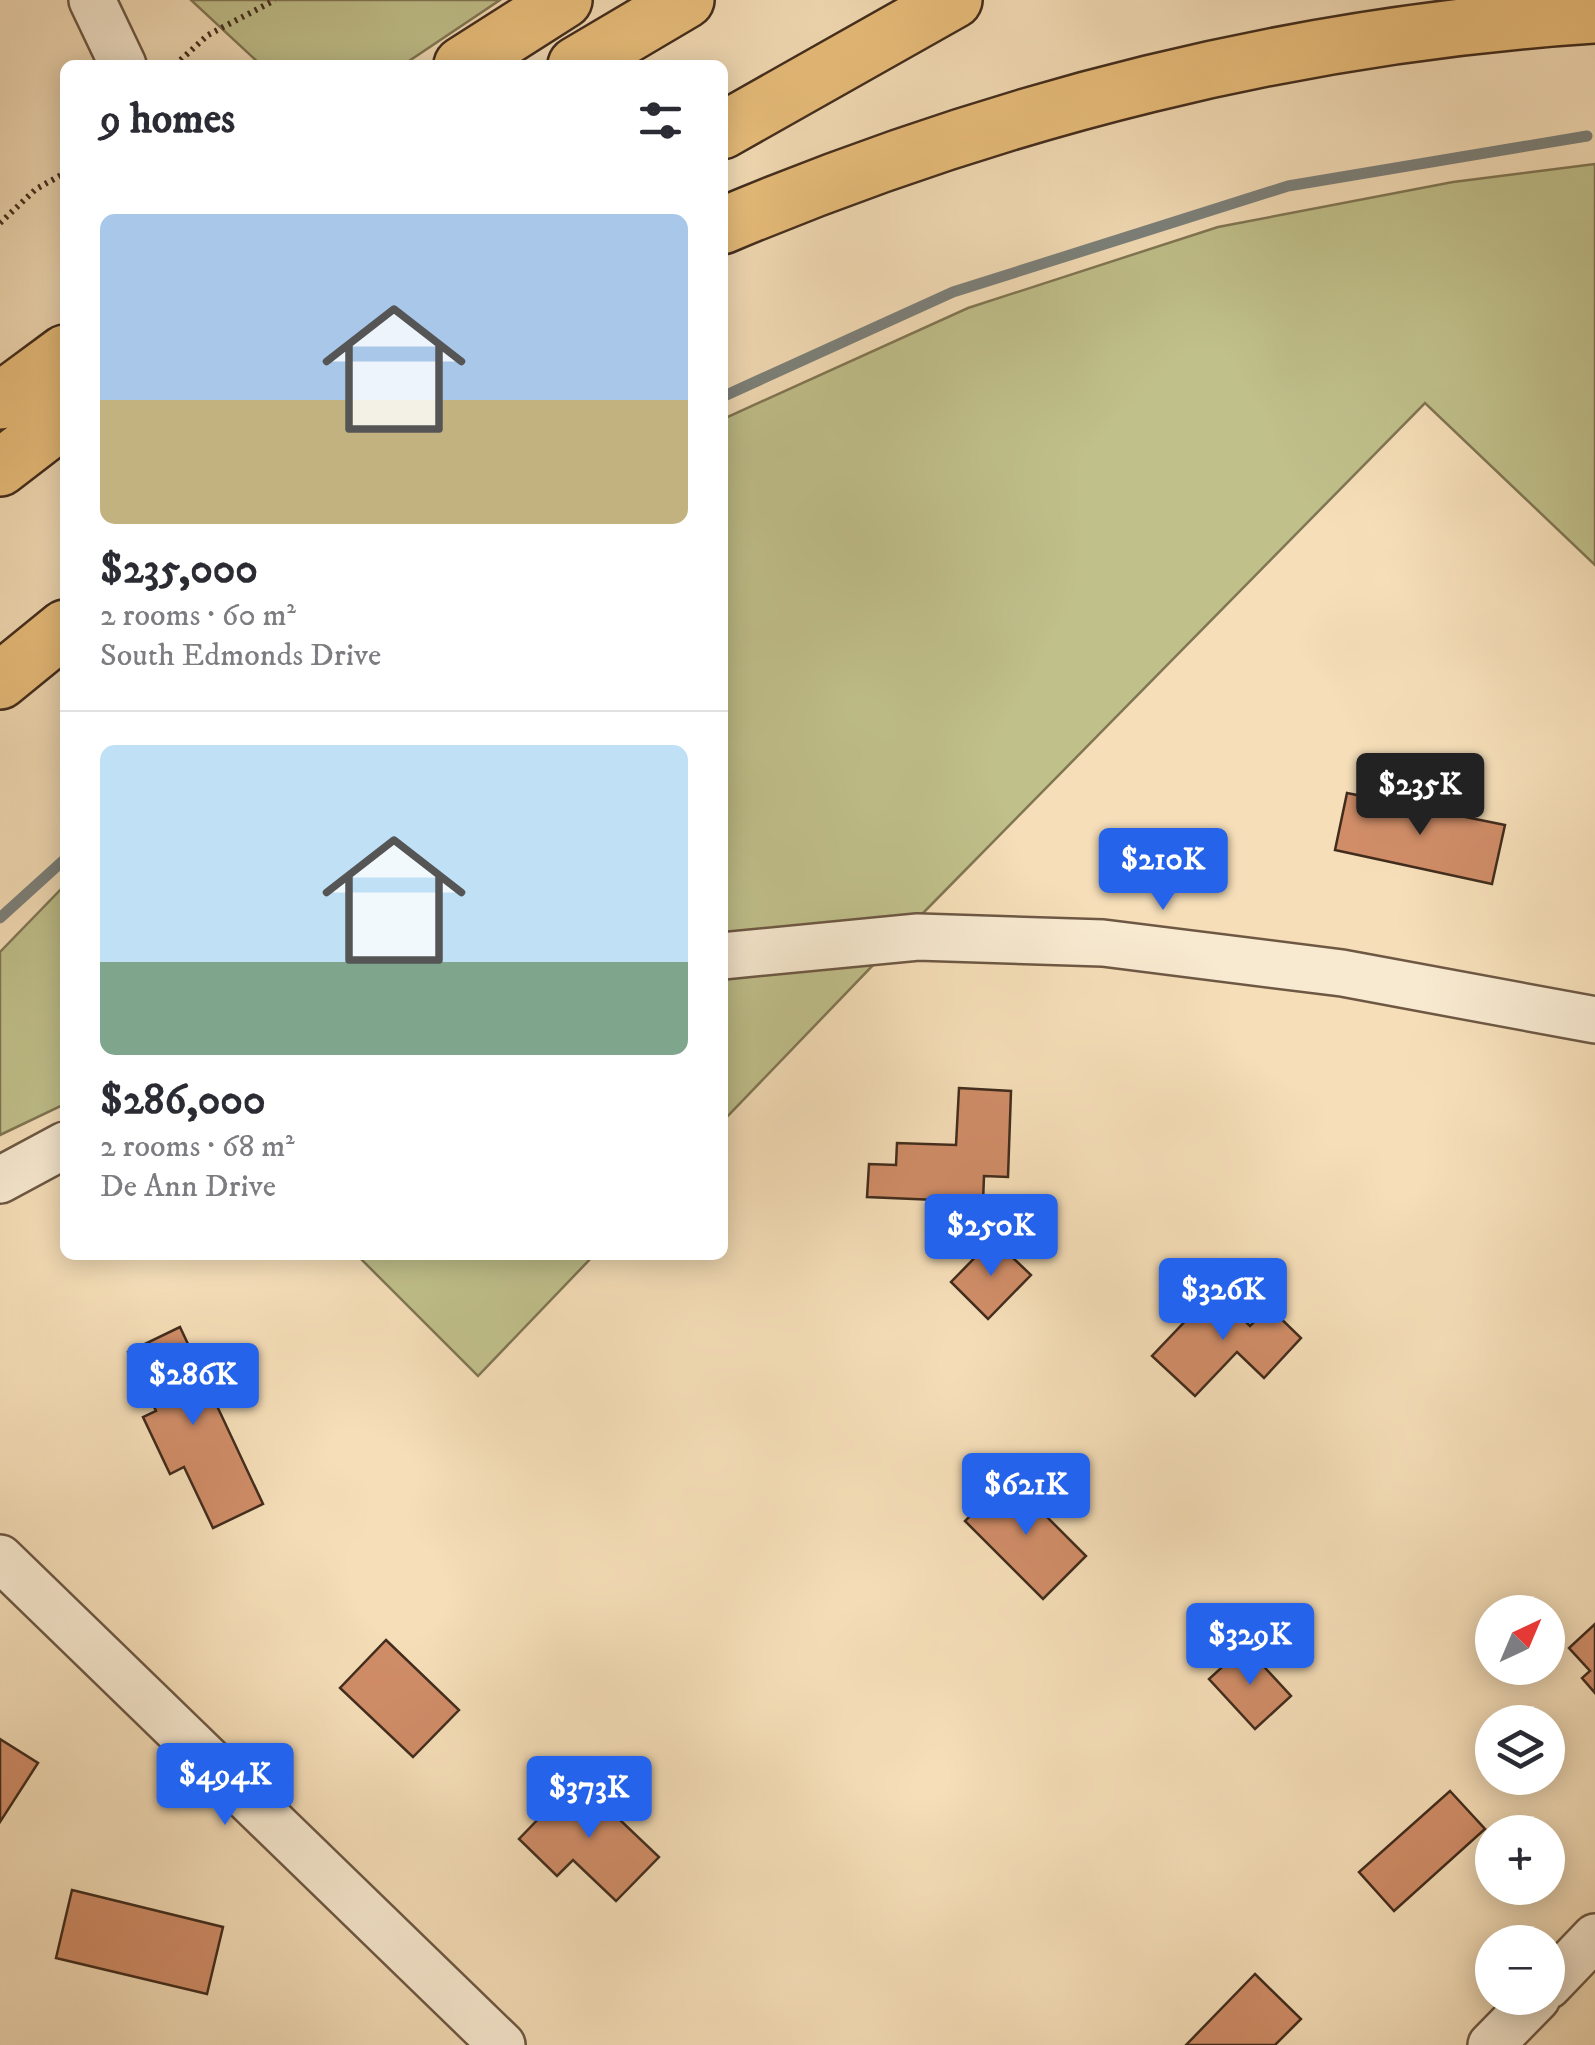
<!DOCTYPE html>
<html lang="en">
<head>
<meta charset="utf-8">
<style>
	body { margin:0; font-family:"IM FELL DW Pica",serif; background:#f2f2f3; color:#2b2b33; height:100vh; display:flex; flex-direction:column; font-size:38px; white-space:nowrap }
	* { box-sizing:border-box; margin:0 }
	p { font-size:32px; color:#7c7c81 }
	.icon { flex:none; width:55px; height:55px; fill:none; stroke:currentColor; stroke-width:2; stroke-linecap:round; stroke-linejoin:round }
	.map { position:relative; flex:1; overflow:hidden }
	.sheet { position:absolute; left:60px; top:60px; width:668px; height:1200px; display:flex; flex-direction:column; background:#fff; border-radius:15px; box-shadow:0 5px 25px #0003 }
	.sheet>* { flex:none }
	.needle { width:65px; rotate:44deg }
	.controls { position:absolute; left:1475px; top:1595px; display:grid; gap:20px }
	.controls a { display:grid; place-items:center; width:90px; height:90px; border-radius:50%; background:#fff; box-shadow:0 5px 25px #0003; font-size:50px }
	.price { position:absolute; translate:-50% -85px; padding:0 22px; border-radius:10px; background:#2563eb; color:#fff; font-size:32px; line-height:65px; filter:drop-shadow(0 2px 5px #0008) }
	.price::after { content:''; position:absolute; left:50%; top:60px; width:30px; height:22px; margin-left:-15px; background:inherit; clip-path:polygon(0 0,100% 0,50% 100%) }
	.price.on { background:#222; color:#fff }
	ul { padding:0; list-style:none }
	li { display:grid; align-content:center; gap:20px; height:530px; padding:0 40px }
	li+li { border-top:2px solid #e1e1e2 }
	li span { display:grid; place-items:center; height:310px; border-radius:15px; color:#555 }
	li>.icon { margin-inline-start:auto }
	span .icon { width:180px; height:180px; fill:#fffc; stroke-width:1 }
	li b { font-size:42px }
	h2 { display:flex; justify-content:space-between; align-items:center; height:120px; padding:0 40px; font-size:42px }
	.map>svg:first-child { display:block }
	.green { fill:#c0c08b; stroke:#807654; stroke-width:2.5 }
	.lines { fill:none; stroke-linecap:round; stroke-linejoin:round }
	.stream { stroke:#7b817c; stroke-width:11 }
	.building { fill:#d08d68; stroke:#412c1d; stroke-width:2.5 }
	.minor-casing { stroke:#6e5844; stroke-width:50 }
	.highway-casing { stroke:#412c1d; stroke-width:60 }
	.path { stroke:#412c1d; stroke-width:6; stroke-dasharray:2.5 5; stroke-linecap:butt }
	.minor { stroke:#f8ead1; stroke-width:45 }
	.highway { stroke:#eabf7c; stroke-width:55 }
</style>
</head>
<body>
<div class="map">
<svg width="1595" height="2045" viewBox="0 0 1595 2045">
	<rect width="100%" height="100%" fill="#f5deb8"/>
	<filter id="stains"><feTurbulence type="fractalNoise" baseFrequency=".002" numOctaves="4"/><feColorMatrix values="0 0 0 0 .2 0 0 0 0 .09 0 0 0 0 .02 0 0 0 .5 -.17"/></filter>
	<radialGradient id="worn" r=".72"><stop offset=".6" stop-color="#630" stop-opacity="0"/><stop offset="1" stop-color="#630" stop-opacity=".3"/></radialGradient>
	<path class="green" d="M191,0H500L403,65H261Z
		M1595,164V565L1425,403L927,909L723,1121V419L968,308L1218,227L1453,182Z
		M65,885V1104L0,1135V952Z
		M357,1255H594L478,1376Z"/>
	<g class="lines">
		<path class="stream" d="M722,397L953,292L1288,186L1587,136
			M0,918L65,859"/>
	</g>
	<path class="building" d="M1347,793L1505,825L1492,884L1335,850Z
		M959,1088L1011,1091L1008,1177L984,1176L983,1202L867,1197L869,1164L896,1165L897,1143L956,1145Z
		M993,1239L1031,1275L988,1319L951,1282Z
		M1214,1291L1250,1326L1269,1307L1301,1338L1264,1378L1237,1352L1195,1396L1152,1356Z
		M180,1327L263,1504L213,1528L184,1467L170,1474L143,1417L156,1411L128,1352Z
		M1008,1478L1086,1556L1043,1599L965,1521Z
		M1595,1624V1693L1582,1678L1590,1671L1569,1648Z
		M386,1640L459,1710L413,1757L340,1688Z
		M1245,1646L1291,1696L1255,1729L1209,1679Z
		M0,1739L38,1763L0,1822Z
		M577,1779L659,1857L616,1901L573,1860L557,1876L519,1839Z
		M1450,1791L1485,1829L1394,1911L1359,1872Z
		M72,1890L223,1927L207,1994L56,1958Z
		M1255,1974L1301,2019L1275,2045H1186Z"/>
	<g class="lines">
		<g class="minor-casing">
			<path id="minor" d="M92,0L123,65
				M722,956L918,937L1103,943L1342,973L1595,1020
				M0,1180L65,1145
				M0,1558L502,2045
				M1548,1986L1595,1937
				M1491,2045L1537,1998"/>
		</g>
		<g class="highway-casing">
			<path id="highway" d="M462,65L564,0
				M576,65L686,0
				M722,131L954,0
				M722,226C999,109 1294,34 1595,15
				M0,401L65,353
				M0,468L65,418
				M0,681L65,628"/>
		</g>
		<path class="path" d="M175,65L208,35L275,0
			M0,223L36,189L65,173"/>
		<use href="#minor" class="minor"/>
		<use href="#highway" class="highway"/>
	</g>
	<rect width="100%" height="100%" filter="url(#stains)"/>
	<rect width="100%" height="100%" fill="url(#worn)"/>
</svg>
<div class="controls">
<a><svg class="needle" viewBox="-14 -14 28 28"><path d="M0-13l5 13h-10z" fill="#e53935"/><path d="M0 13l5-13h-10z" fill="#7c7c81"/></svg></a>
<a><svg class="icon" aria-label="layers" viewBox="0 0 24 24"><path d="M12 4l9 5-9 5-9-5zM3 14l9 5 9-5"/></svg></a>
<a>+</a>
<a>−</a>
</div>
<b class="price on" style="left:1420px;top:838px">$235K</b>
<b class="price" style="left:1163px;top:913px">$210K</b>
<b class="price" style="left:991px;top:1279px">$250K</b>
<b class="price" style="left:1223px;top:1343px">$326K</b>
<b class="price" style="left:193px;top:1428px">$286K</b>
<b class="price" style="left:1026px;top:1538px">$621K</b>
<b class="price" style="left:1250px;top:1688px">$329K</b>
<b class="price" style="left:225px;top:1828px">$494K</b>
<b class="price" style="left:589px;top:1841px">$373K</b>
<section class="sheet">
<h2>9 homes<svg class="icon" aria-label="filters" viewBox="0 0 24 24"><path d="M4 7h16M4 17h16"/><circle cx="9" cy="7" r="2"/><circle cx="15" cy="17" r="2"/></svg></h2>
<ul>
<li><span style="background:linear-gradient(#a9c7e8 60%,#c2b280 0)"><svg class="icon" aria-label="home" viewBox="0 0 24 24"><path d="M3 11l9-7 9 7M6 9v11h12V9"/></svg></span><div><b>$235,000</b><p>2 rooms · 60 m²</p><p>South Edmonds Drive</p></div></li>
<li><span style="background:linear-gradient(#bfe0f5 70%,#7fa58c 0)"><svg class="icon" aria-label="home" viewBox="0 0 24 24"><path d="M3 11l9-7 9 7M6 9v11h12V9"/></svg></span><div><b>$286,000</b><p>2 rooms · 68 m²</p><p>De Ann Drive</p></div></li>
</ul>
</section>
</div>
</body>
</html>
